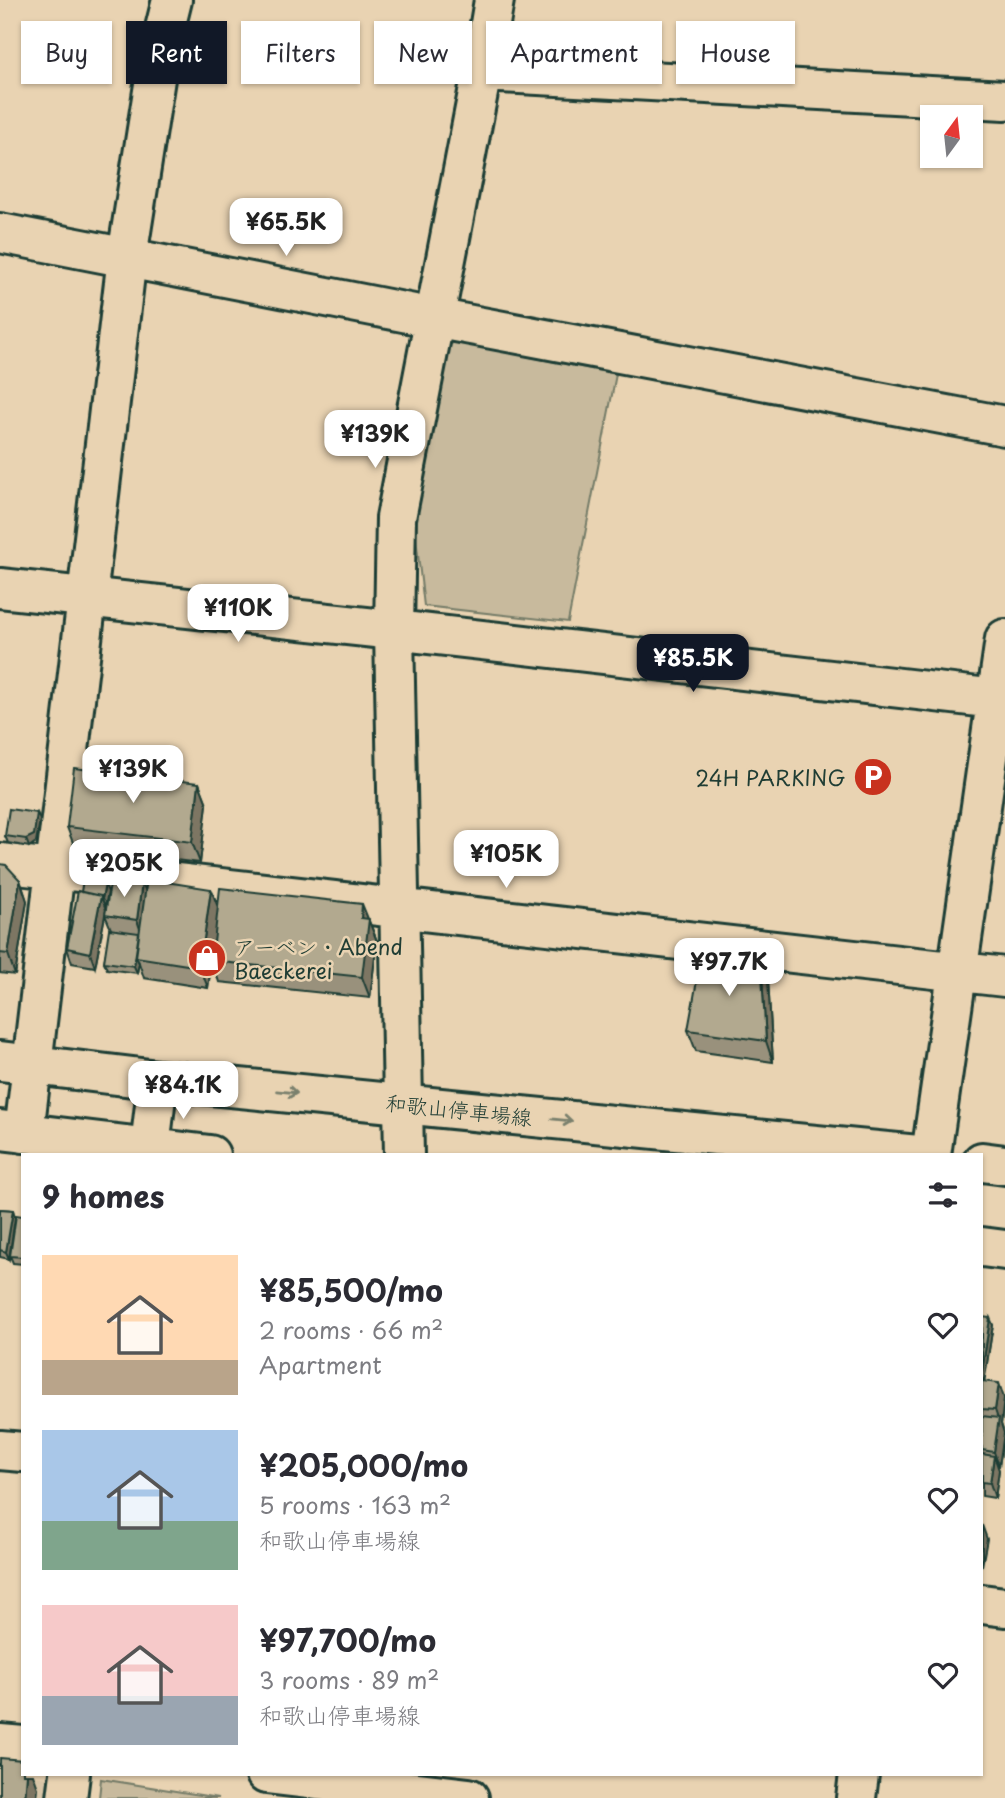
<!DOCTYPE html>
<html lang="en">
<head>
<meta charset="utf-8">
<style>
	body { margin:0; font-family:"Playpen Sans","Klee One",sans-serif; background:#f7f7f7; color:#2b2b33; height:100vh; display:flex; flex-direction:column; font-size:26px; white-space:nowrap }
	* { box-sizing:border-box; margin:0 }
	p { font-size:23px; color:#7c7c81 }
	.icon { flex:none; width:38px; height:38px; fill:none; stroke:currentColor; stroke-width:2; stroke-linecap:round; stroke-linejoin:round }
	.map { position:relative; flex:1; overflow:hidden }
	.drawer { position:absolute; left:21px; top:1153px; width:962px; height:623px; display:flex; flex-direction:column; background:#fff; border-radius:0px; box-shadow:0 2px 5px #0004 }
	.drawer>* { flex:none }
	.guide { position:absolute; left:21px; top:21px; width:964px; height:63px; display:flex; gap:14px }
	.needle { width:46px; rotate:15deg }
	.fabs { position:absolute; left:920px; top:105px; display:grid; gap:14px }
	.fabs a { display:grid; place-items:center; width:63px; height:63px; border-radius:0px; background:#fff; box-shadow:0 2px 5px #0004; font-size:35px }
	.price { position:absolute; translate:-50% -60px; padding:0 16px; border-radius:14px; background:#fff; color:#222; font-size:23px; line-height:46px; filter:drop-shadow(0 2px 4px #0008) }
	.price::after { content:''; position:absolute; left:50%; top:42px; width:21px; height:16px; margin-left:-10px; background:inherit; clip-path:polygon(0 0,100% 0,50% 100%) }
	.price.active { background:#111827; color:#fff }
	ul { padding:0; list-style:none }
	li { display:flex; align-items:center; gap:21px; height:175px; padding:0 21px }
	li span { display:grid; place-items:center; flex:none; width:196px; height:140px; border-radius:0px; color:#555 }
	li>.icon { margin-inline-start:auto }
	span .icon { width:84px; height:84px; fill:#fffc; stroke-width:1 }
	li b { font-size:30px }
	h2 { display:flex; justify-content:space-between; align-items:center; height:84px; padding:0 21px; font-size:30px }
	.pill { padding:0 24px; border-radius:0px; background:#fff; box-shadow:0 2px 5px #0004; font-size:24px; line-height:63px }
	.pill.active { background:#111827; color:#fff }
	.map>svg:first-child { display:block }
	.built { fill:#d8c6a8 }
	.green { fill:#c8ba9d; stroke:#747c68; stroke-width:2 }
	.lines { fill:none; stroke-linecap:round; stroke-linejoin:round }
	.street-casing { stroke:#1f3d34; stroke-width:44 }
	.primary-casing { stroke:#1f3d34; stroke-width:44 }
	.street { stroke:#e9d3b2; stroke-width:38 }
	.primary { stroke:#e9d3b2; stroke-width:38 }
	.wall { fill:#99917b; stroke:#1f3d34; stroke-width:2 }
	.shaded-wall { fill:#7d7664; stroke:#1f3d34; stroke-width:2 }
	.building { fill:#b2a98f; stroke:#1f3d34; stroke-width:2 }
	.oneway { stroke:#7a806d }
	.labels { text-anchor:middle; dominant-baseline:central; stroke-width:5; stroke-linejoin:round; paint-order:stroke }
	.poi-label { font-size:21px; fill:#1f3d34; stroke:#e9d3b2; text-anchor:end }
	.street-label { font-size:21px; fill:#1f3d34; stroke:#e9d3b2 }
</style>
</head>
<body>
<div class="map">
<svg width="1005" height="1798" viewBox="0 0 1005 1798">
	<rect width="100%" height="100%" fill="#e9d3b2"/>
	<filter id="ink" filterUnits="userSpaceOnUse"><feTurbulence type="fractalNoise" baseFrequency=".0143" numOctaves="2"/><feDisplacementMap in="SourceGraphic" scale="14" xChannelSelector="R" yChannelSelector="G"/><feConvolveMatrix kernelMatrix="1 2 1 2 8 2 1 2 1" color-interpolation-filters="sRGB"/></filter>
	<g filter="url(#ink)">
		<path class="built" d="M0,1774L49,1778L47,1798H0Z"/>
		<path class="green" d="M454,342L616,374L568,622L424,606L414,520L445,349Z
			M101,1779L219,1798H99Z"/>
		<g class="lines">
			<g class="street-casing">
				<path id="street" d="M482,72L1005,100
					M0,233L434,318L1005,426
					M0,588L394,630L1005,700
					M0,863L1005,977
					M24,1133L127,257L159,53L172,0
					M149,1155L158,1080
					M404,1155L394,630L396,518L482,72L494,0
					M931,1155L1005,639
					M0,1450L23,1452
					M982,1604L1005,1607
					M0,1744L23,1746
					M266,1774L469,1798
					M67,1798L70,1774
					M856,1798L859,1774"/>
			</g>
			<g class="primary-casing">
				<path id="primary" d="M0,1061L158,1080L918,1155
					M0,1130L210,1155
					M982,1162L1005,1165
					M982,1247L1005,1250"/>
			</g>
			<use href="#street" class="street"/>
			<use href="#primary" class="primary"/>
		</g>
		<path class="wall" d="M199,783L207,804L200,863L75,848L67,827Z
			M37,813L40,820L36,842L29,847L8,843L5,836Z
			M0,864L20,880L27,901L15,975L0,973Z
			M211,889L218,906L368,919L377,941L370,998L219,982L212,961V956L208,988L144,978L139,963L137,973L107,969L104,962L111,929L105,915L146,891Z
			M81,892H108L105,906L106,910L95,967L72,963L67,948Z
			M761,959L768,980L773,1062L696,1051L688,1030Z
			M0,1209L13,1210L15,1218L23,1216V1264L13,1263L10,1256L15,1223L9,1259L0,1257Z
			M982,1317L993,1325L984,1381L1005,1404V1408L1004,1404L1001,1424L1004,1433L999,1466H997L999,1470L995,1498L982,1496Z"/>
		<path class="shaded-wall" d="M199,783L207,804L200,863L192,842Z
			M37,813L40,820L36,842L29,847L26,839Z
			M20,880L27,901L15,975L8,954Z
			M142,882L148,897L142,935L137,920Z
			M105,884L108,892L105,906L102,899Z
			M211,889L219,910L208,988L200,967Z
			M101,896L106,910L95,967L90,953Z
			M362,904L377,941L370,998L362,977L361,918Z
			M139,933L136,957L139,963L137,973L134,966Z
			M761,959L768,980L773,1062L766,1041Z
			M13,1210L15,1218L9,1259L6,1252Z
			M990,1318L993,1325L984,1383L982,1377V1372Z
			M999,1383L1004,1398L1001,1424L1004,1433L999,1466L994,1452L998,1419L995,1410Z
			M994,1456L999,1470L995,1498L990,1483Z
			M982,1525L987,1539L982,1566Z
			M27,1774H33L38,1788L37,1798H25Z"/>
		<path class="building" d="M74,768L199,783L192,842L67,827Z
			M9,809L37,813L34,835L26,839L5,836Z
			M0,864L6,865L20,880L8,954L0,953Z
			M111,878L142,882L137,920L105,915Z
			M83,879L105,884L102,899L101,896L81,892Z
			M147,879L211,889L200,967L136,957Z
			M220,888L362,904L361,918L369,919L362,977L212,961Z
			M78,891L101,896L90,953L67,948Z
			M109,929L139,933L134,966L104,962Z
			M702,953L761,959L766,1041L688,1030Z
			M0,1209L13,1210L6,1252L0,1250Z
			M16,1215L23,1216V1257L10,1256Z
			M982,1317L990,1318L982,1372Z
			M982,1381L999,1383L995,1410L982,1409Z
			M982,1416L999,1418L994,1452L982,1450Z
			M982,1454L994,1456L990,1483L982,1482Z
			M0,1758L23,1760V1774H27L25,1798H0Z"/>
		<defs><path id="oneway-shaft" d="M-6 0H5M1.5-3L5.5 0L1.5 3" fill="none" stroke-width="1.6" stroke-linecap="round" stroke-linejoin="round" transform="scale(1.75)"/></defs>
		<g class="oneway">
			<use href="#oneway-shaft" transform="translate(287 1092) rotate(6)"/>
			<use href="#oneway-shaft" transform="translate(562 1120) rotate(6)"/>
		</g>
	</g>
	<defs>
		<g id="parking-disc" transform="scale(2.0125)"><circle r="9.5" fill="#c8321e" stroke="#e9d3b2"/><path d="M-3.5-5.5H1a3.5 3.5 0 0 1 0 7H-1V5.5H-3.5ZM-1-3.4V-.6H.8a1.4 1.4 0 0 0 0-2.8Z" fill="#fff"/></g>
		<g id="shop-disc" transform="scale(2.0125)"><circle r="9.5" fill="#c8321e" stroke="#e9d3b2"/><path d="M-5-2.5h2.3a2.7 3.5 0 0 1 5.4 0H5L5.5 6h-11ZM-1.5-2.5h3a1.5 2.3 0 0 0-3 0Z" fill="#fff"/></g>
	</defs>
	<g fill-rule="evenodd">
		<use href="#parking-disc" x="873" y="777"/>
		<use href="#shop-disc" x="207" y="958"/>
	</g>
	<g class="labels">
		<g class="poi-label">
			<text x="846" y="777">24H PARKING</text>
			<text x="234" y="946" text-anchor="start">アーベン・Abend<tspan x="234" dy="24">Baeckerei</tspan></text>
		</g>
		<g class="street-label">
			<text transform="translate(459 1109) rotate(6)">和歌山停車場線</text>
		</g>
	</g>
</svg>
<div class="fabs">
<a><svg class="needle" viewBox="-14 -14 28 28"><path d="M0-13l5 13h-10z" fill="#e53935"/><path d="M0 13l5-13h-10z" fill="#7c7c81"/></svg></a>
</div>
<b class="price" style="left:286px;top:258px">¥65.5K</b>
<b class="price" style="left:375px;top:470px">¥139K</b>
<b class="price" style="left:238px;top:644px">¥110K</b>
<b class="price active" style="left:693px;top:694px">¥85.5K</b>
<b class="price" style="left:133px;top:805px">¥139K</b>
<b class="price" style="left:506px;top:890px">¥105K</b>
<b class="price" style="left:124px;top:899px">¥205K</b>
<b class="price" style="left:729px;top:998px">¥97.7K</b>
<b class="price" style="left:183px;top:1121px">¥84.1K</b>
<div class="guide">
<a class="pill">Buy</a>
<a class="pill active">Rent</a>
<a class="pill">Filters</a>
<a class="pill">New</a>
<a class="pill">Apartment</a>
<a class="pill">House</a>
</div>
<section class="drawer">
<h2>9 homes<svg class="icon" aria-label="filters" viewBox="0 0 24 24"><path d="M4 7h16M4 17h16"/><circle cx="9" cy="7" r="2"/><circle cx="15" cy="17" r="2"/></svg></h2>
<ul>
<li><span style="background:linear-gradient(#ffd9b3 75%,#b9a48a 0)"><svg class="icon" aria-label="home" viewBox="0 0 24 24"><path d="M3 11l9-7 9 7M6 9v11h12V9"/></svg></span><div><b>¥85,500/mo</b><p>2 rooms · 66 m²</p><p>Apartment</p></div><svg class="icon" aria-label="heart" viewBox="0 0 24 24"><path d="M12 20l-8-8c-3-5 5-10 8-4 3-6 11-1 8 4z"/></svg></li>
<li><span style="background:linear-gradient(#a9c7e8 65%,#7fa58c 0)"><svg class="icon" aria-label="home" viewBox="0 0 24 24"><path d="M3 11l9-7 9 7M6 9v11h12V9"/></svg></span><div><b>¥205,000/mo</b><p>5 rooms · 163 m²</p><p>和歌山停車場線</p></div><svg class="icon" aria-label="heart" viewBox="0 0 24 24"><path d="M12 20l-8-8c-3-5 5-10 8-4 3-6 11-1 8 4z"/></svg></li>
<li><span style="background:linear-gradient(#f6c9c9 65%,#9aa5b1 0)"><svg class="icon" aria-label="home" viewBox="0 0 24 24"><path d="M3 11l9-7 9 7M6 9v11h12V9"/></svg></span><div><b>¥97,700/mo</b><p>3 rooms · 89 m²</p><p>和歌山停車場線</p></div><svg class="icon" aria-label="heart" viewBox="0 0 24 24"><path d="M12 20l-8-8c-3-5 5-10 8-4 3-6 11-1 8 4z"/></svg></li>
</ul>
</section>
</div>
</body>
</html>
